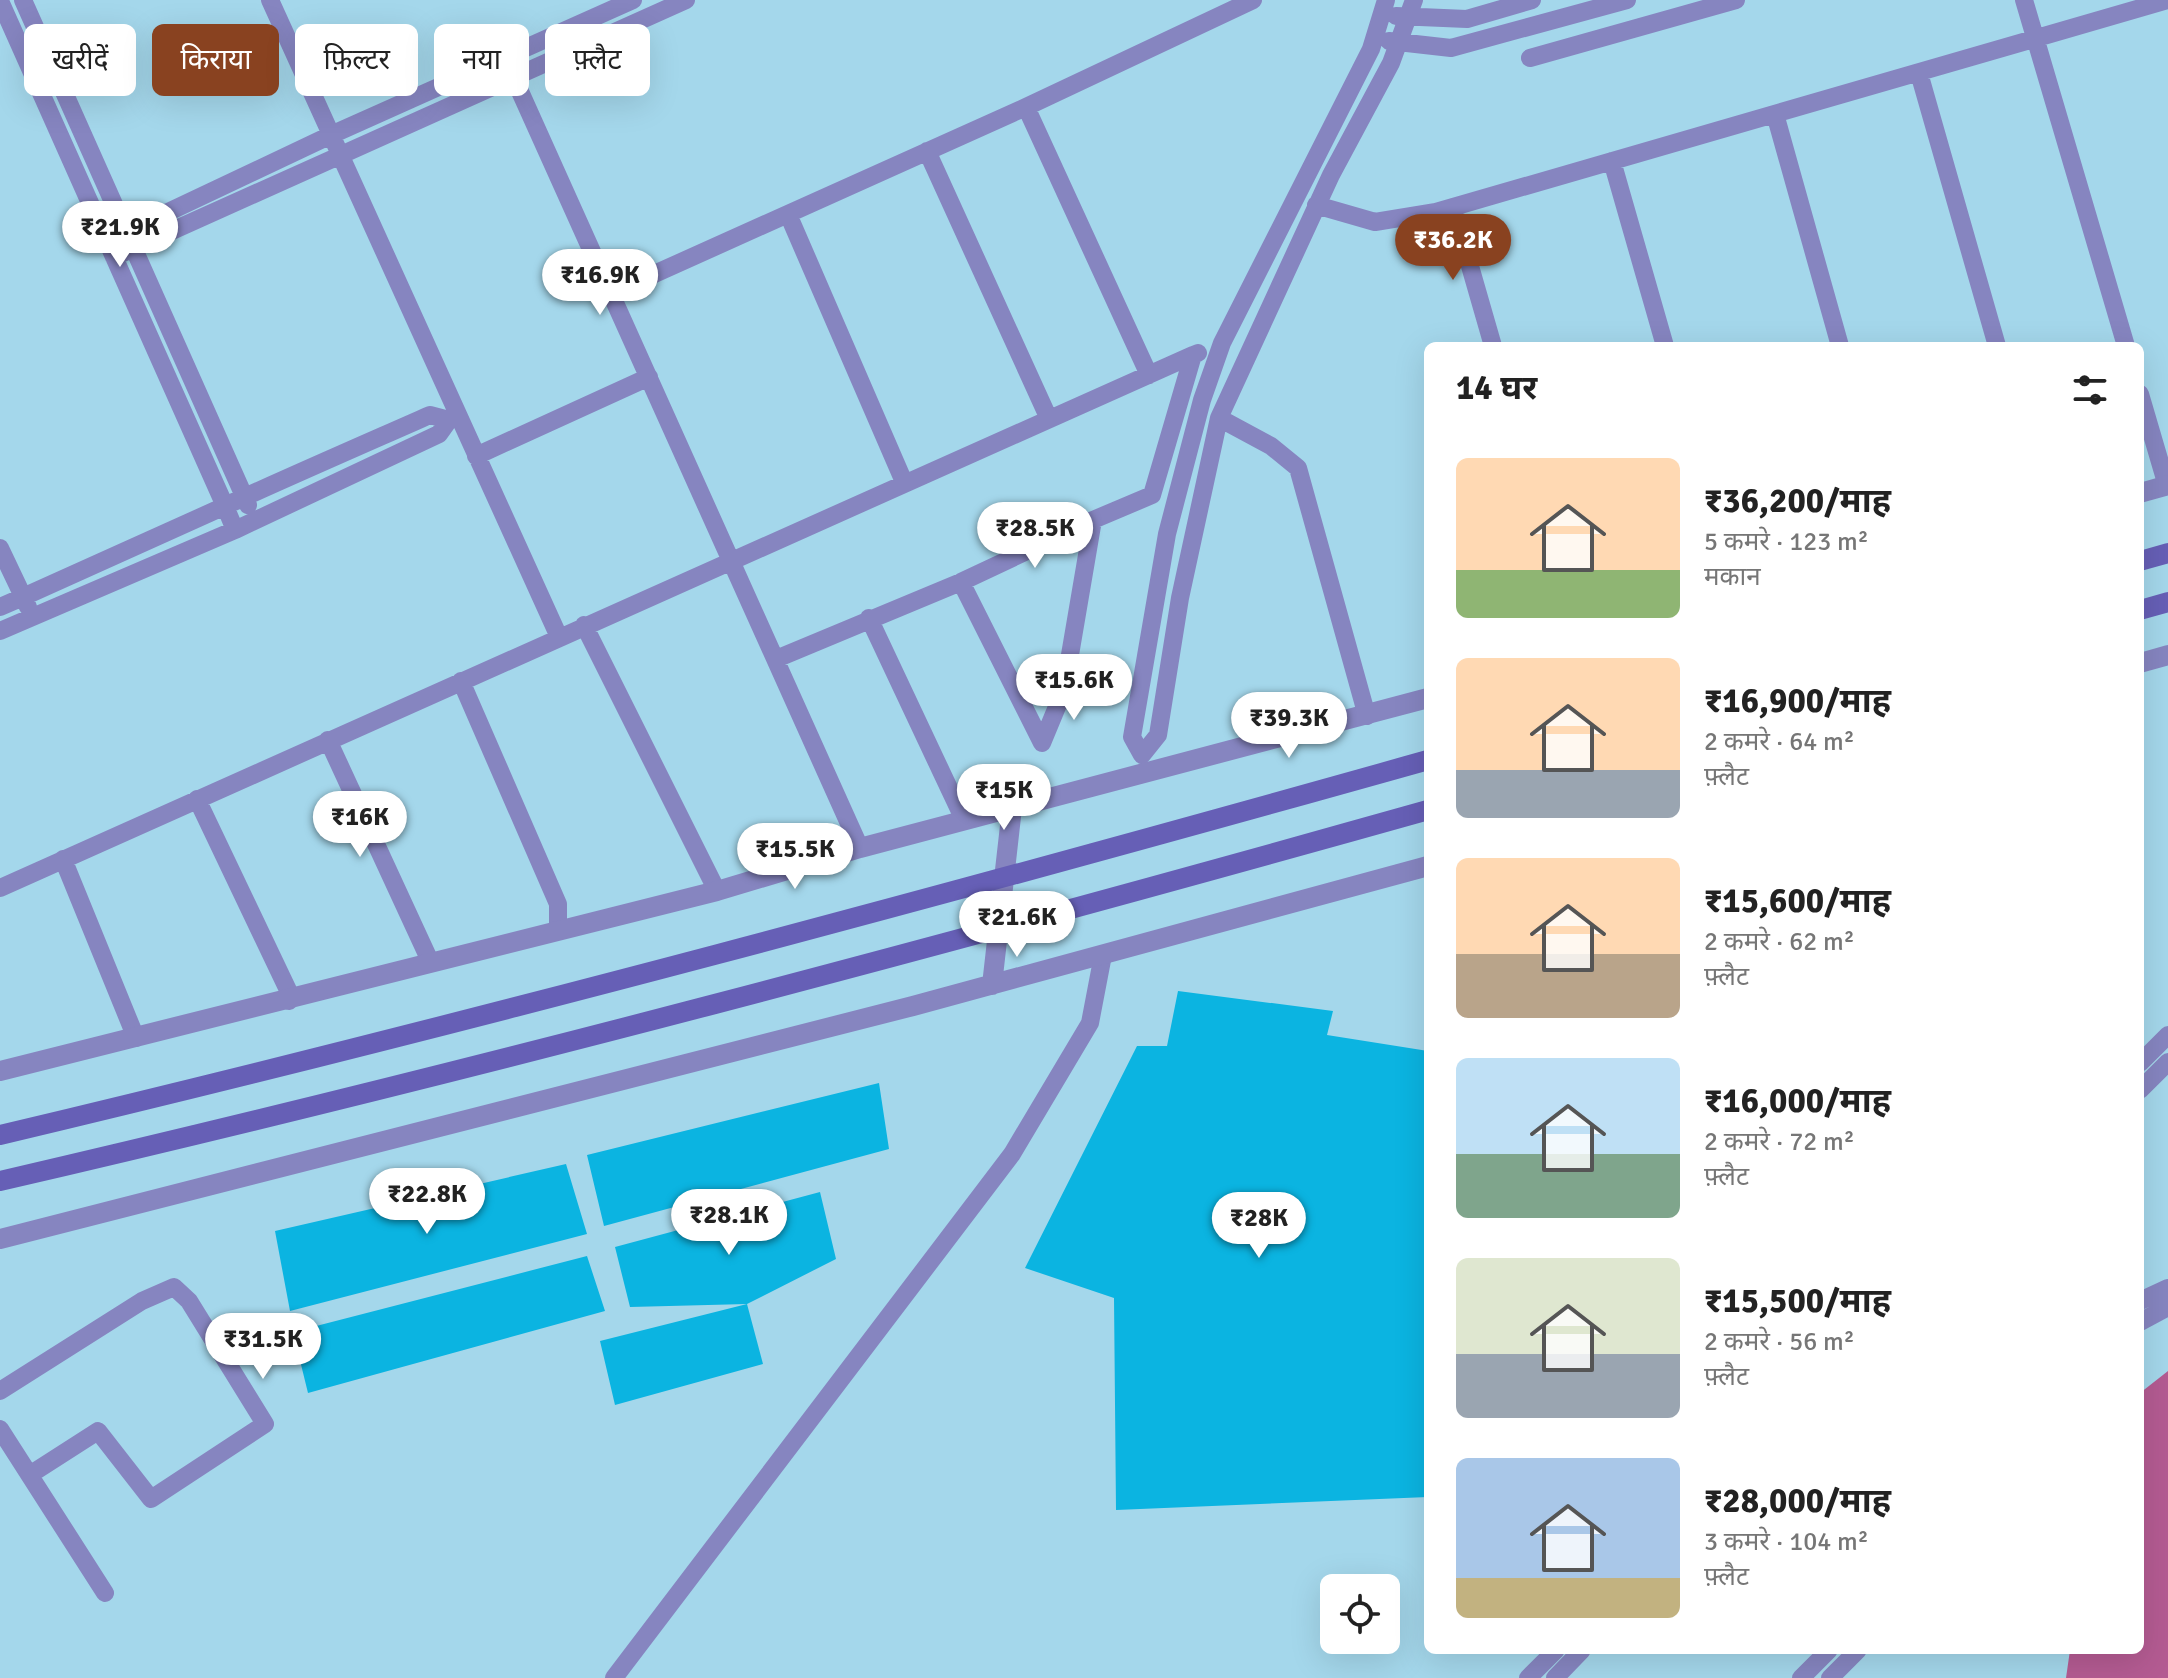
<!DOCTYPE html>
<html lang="hi">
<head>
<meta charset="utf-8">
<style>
	body { margin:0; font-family:Signika,"Noto Sans Devanagari",sans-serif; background:#f6f6f6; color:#222; height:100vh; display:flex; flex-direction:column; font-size:30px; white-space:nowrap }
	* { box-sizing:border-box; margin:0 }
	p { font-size:26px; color:#767676 }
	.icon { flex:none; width:44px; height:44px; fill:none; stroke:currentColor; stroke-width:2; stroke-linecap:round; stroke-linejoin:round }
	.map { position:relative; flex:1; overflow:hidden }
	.details { position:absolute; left:1424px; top:342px; width:720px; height:1312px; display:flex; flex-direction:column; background:#fff; border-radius:12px; box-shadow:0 8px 32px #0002 }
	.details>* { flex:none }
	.top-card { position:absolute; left:24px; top:24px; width:760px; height:72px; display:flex; gap:16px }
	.tools { position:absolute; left:1320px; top:1574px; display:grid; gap:16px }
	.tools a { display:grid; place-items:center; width:80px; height:80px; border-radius:12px; background:#fff; box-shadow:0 8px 32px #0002; font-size:40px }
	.price { position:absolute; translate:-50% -68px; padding:0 18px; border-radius:28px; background:#fff; color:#222; font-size:26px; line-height:52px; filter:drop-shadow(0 2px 4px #0008) }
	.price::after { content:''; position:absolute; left:50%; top:48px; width:24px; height:18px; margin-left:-12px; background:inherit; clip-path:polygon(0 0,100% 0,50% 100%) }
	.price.active { background:#894220; color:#fff }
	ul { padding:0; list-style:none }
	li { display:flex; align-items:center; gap:24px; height:200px; padding:0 32px }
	li span { display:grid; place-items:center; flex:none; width:224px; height:160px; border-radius:12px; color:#555 }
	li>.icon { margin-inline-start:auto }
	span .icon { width:96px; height:96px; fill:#fffc; stroke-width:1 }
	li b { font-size:34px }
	h2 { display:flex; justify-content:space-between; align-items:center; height:96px; padding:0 32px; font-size:34px }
	.tag { padding:0 28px; border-radius:12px; background:#fff; box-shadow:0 8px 32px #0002; font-size:28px; line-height:72px }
	.tag.active { background:#894220; color:#fff }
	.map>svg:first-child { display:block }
	.water { fill:#b45b92 }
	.building { fill:#0bb4e1 }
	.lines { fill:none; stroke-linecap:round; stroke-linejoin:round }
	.minor { stroke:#8685c0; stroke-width:18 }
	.tertiary { stroke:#8685c0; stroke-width:20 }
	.secondary { stroke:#665fb6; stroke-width:20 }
</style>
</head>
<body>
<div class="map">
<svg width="2168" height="1678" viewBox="0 0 2168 1678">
	<rect width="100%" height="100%" fill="#a4d7eb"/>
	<path class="water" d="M2168,1371V1678H2066L2070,1650H2140V1393Z"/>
	<path class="building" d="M1178,991L1333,1011L1327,1035L1428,1051V1497L1116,1510L1114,1298L1025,1268L1137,1046H1167Z
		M879,1083L889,1149L604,1226L587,1155Z
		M566,1164L587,1234L290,1311L275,1231Z
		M820,1192L836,1259L747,1304L630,1307L615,1247Z
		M587,1256L605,1311L308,1393L293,1332Z
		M747,1304L763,1364L615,1405L600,1341Z"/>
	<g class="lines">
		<path class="minor" d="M23,0L248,505
			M270,0L559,637
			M1386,0L1371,49L1222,343L1202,400L1167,534L1132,737L1142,755L1158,735L1180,598L1219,418L1331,175L1391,63L1414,0
			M2024,0L2126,346
			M0,1L225,506L235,530L439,434L449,420L430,415C362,445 293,475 225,506L23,597L0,607
			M1396,16L1467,19L1532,0
			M1389,41L1451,48L1627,0
			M505,58L860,848
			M1530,58L1736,0
			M1919,73L1997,346
			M1026,107L1149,375
			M1775,114L1840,346
			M927,151L1049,419
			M1612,161L1665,346
			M1316,205L1375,222L1436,212L2168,0
			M1453,207L1493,346
			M788,214L904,482
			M107,241L331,135L633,0
			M114,257L686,0
			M612,293L1026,107L1253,0
			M2140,394L2167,486
			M1219,418L1271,446L1298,468L1367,716
			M476,456L649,377
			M0,548L28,607
			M961,582L1093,520
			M869,618L964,820
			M584,625L717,891
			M0,631L235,530
			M776,659L961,582L1042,743L1064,690L1093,520L1152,495L1193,355L1198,353
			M461,681L558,904V929
			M328,740L430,961
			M197,799L288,990L289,1001
			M63,859L136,1038
			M0,888L1193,355
			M2140,1063L2168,1035
			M2140,1090L2168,1062
			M2140,1301L2168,1288
			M2140,1322L2168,1307
			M0,1391L142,1301L174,1287L189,1301L265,1424L151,1499L98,1431L31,1474
			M0,1429L105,1593
			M614,1678L1012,1154L1090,1023L1103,955
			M1528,1678L1556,1650
			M1555,1678L1582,1650
			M1801,1678L1829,1650
			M1830,1678L1858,1650"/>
		<path class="tertiary" d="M2140,493L2168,485
			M2140,663L2168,655
			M992,985L1012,808
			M0,1071L717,891L860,848L1428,698
			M0,1239L913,1006L1428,866"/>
		<path class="secondary" d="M2140,561L2168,553
			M2140,610L2168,602
			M0,1135C479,1021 954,893 1428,760
			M0,1181C479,1070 954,943 1428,810"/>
	</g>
</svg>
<div class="tools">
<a><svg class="icon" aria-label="locate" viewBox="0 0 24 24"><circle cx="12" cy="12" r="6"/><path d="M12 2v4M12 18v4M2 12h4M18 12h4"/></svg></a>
</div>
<b class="price" style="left:120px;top:269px">₹21.9K</b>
<b class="price active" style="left:1453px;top:282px">₹36.2K</b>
<b class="price" style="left:600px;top:317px">₹16.9K</b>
<b class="price" style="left:1035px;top:570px">₹28.5K</b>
<b class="price" style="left:1074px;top:722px">₹15.6K</b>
<b class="price" style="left:1289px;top:760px">₹39.3K</b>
<b class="price" style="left:1004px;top:832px">₹15K</b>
<b class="price" style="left:360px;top:859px">₹16K</b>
<b class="price" style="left:795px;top:891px">₹15.5K</b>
<b class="price" style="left:1017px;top:959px">₹21.6K</b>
<b class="price" style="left:427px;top:1236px">₹22.8K</b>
<b class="price" style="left:729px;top:1257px">₹28.1K</b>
<b class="price" style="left:1259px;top:1260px">₹28K</b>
<b class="price" style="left:263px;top:1381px">₹31.5K</b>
<div class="top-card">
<a class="tag">खरीदें</a>
<a class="tag active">किराया</a>
<a class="tag">फ़िल्टर</a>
<a class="tag">नया</a>
<a class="tag">फ़्लैट</a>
</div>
<section class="details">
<h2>14 घर<svg class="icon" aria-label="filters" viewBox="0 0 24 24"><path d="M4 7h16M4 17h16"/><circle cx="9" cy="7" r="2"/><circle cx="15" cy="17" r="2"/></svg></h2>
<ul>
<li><span style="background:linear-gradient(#ffd9b3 70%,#8fb573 0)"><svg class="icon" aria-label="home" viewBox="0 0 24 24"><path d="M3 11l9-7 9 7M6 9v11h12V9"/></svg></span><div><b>₹36,200/माह</b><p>5 कमरे · 123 m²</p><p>मकान</p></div></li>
<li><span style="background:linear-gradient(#ffd9b3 70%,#9aa5b1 0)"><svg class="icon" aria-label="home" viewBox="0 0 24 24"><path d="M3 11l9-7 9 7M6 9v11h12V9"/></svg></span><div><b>₹16,900/माह</b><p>2 कमरे · 64 m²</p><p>फ़्लैट</p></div></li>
<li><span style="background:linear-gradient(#ffd9b3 60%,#b9a48a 0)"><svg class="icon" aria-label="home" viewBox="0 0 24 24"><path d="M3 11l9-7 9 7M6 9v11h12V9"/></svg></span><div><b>₹15,600/माह</b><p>2 कमरे · 62 m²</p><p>फ़्लैट</p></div></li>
<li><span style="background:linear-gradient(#bfe0f5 60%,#7fa58c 0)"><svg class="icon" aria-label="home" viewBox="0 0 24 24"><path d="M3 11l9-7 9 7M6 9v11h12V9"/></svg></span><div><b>₹16,000/माह</b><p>2 कमरे · 72 m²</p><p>फ़्लैट</p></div></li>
<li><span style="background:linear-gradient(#dfe7d0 60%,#9aa5b1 0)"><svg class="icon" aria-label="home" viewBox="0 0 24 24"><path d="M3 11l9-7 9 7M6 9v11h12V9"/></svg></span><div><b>₹15,500/माह</b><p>2 कमरे · 56 m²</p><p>फ़्लैट</p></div></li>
<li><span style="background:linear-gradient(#a9c7e8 75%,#c2b280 0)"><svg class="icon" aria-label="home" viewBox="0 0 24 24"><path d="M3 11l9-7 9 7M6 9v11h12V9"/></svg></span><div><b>₹28,000/माह</b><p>3 कमरे · 104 m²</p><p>फ़्लैट</p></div></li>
</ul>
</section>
</div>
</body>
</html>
